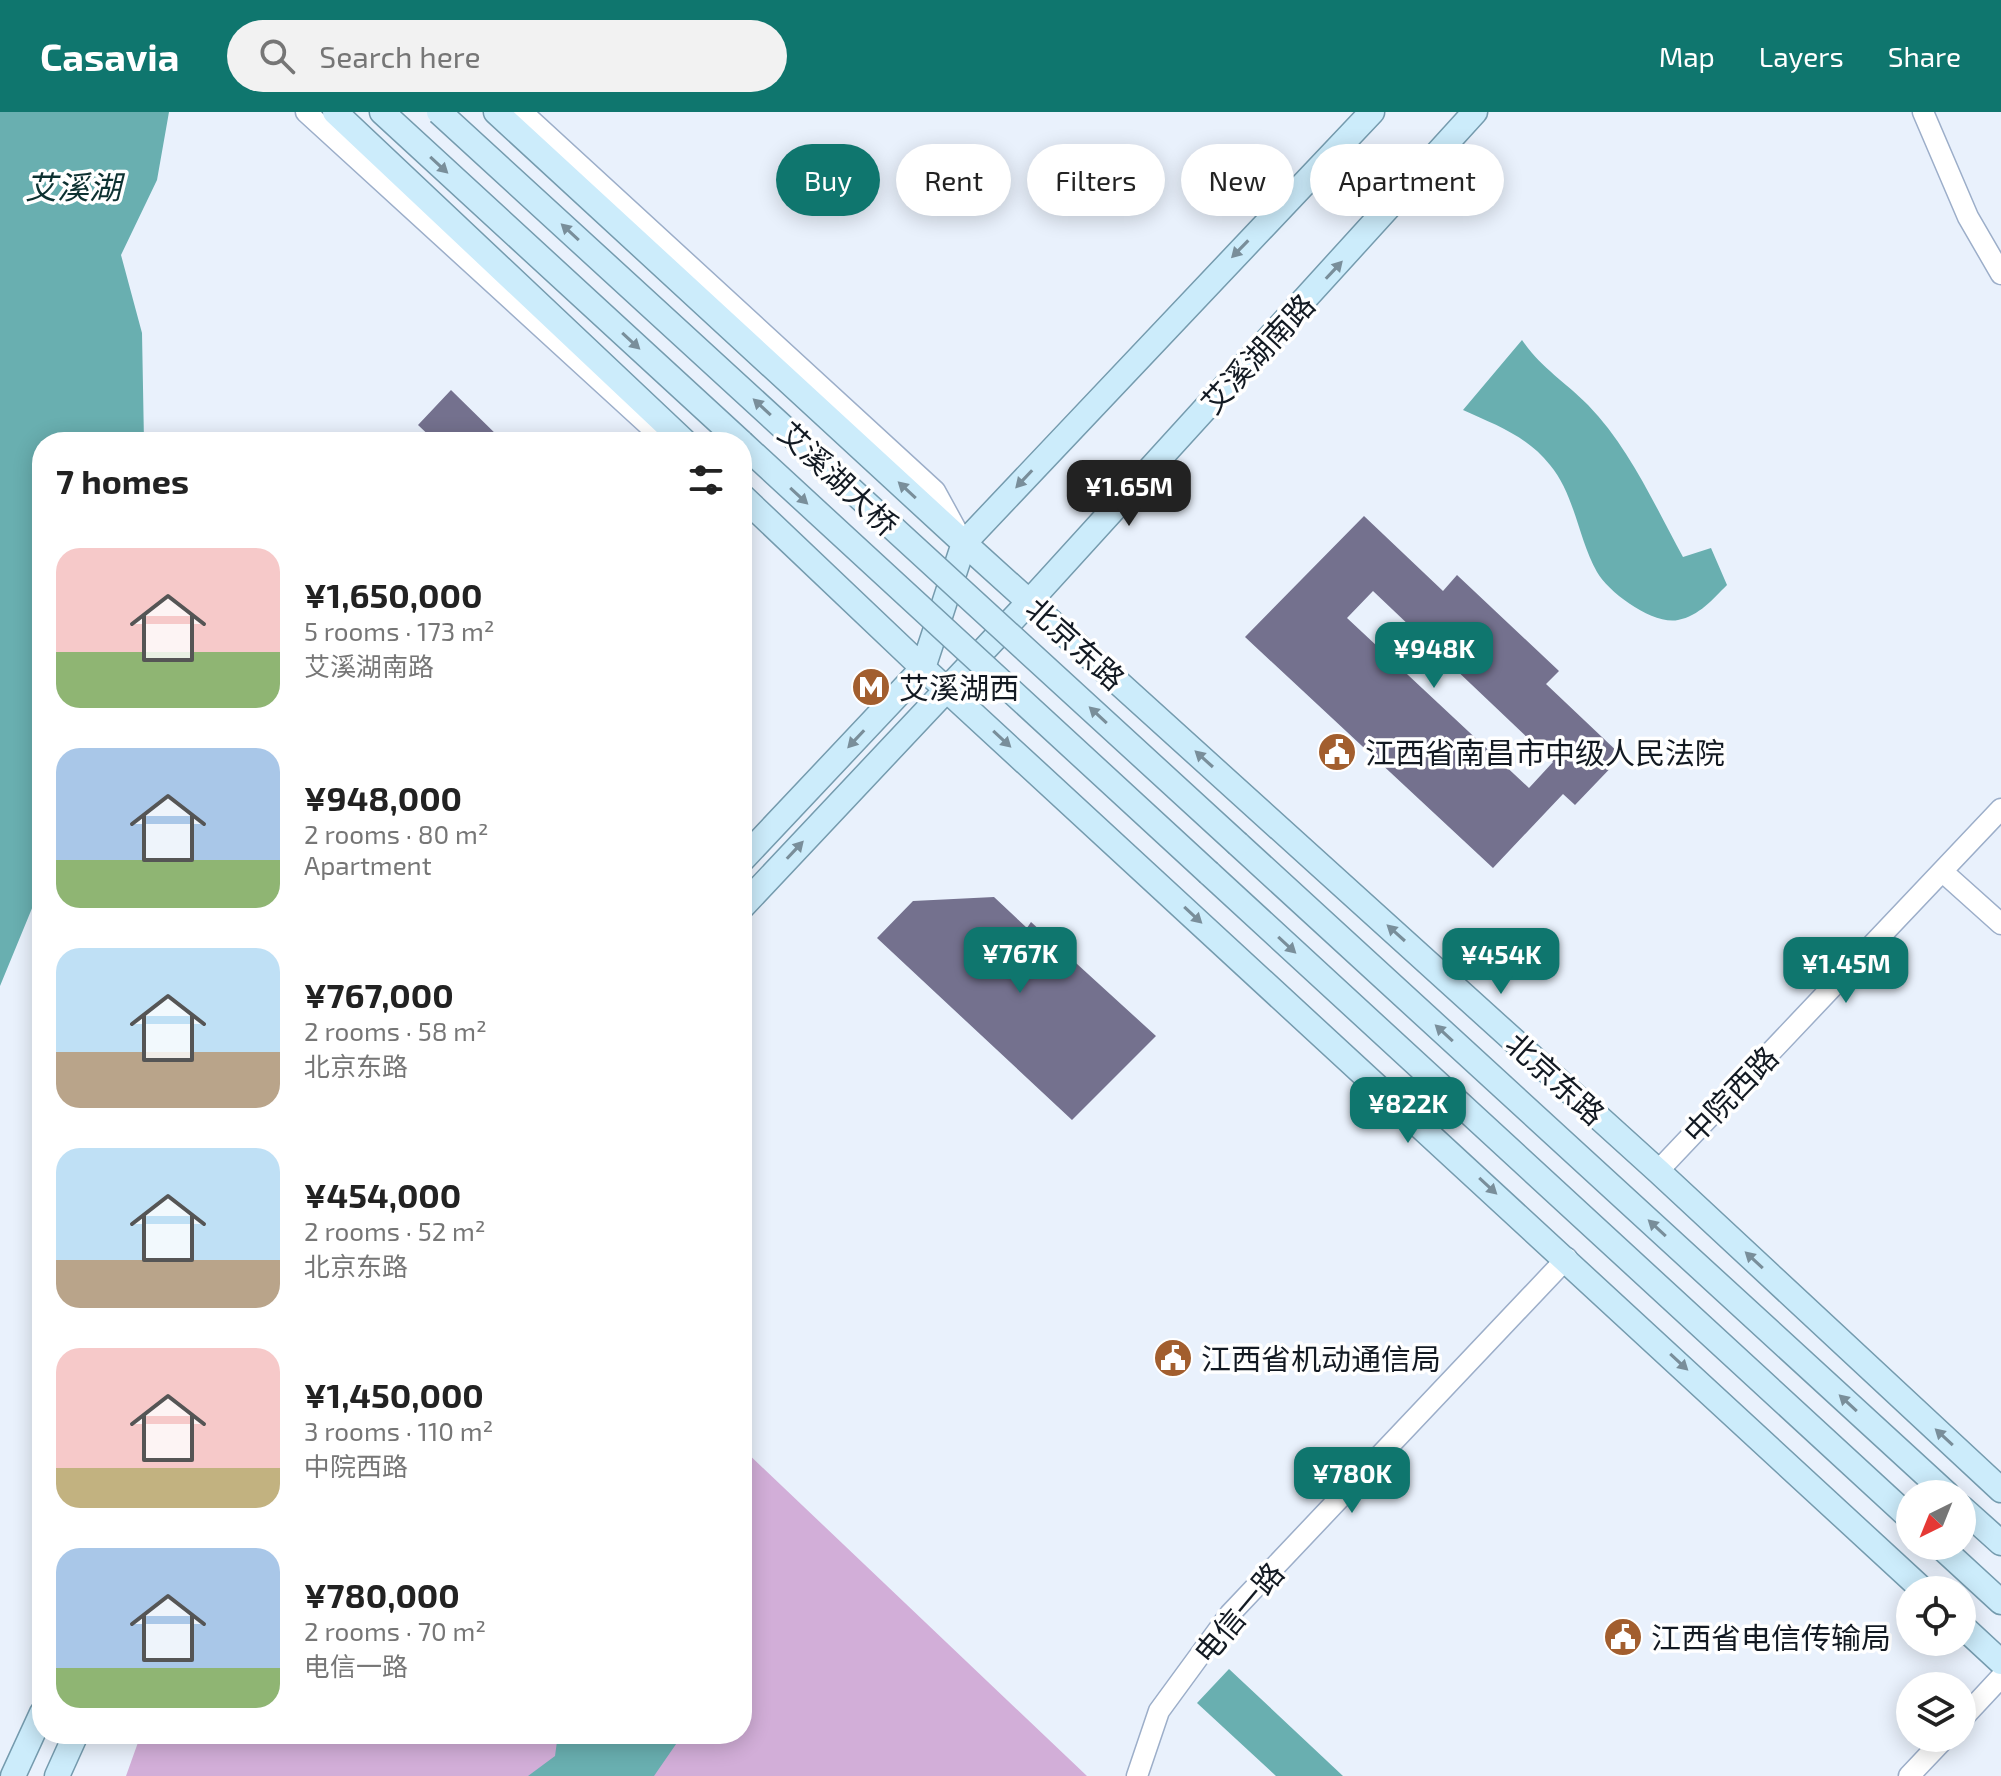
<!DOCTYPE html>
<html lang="en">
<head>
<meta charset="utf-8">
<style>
	body { margin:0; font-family:"Exo 2","Noto Sans SC",sans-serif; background:#f2f2f2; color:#222; height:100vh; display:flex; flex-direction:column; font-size:30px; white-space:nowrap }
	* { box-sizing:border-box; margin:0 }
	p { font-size:26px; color:#767676 }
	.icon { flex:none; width:44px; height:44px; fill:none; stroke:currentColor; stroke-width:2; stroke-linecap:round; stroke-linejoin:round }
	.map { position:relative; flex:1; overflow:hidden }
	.panel { position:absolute; left:32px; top:320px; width:720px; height:1312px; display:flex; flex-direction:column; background:#fff; border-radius:32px; box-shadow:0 4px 20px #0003 }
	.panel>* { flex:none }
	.guide { position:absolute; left:776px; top:32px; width:760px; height:72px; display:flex; gap:16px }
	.needle { width:52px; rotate:223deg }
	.controls { position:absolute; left:1896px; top:1368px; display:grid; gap:16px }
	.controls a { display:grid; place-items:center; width:80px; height:80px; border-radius:50%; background:#fff; box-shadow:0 4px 20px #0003; font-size:40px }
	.price { position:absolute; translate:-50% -68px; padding:0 18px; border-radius:16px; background:#0f766e; color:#fff; font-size:26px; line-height:52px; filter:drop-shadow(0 2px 4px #0008) }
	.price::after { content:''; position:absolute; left:50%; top:48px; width:24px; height:18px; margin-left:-12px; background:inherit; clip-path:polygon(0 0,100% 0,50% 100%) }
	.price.selected { background:#222; color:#fff }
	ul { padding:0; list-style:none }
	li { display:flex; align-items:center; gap:24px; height:200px; padding:0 24px }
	li span { display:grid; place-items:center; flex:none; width:224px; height:160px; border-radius:24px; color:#555 }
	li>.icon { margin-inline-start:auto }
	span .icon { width:96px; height:96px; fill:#fffc; stroke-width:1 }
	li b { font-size:34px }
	h2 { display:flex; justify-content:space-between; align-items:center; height:96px; padding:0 24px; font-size:34px }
	.tag { padding:0 28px; border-radius:36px; background:#fff; box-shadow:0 4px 20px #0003; font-size:28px; line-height:72px }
	.tag.selected { background:#0f766e; color:#fff }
	header { display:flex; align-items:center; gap:48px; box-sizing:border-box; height:112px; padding:0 40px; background:#0f766e; color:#fff }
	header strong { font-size:38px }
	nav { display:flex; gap:44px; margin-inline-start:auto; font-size:28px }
	.search { width:560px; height:72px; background:#f2f2f2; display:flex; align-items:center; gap:20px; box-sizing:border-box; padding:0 28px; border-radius:44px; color:#767676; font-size:30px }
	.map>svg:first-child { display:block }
	.green { fill:#d2aed8 }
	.water { fill:#69afb0 }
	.building { fill:#74718e; fill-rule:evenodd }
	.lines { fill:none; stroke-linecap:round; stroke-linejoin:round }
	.minor-casing { stroke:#9caec9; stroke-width:23 }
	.major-casing { stroke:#759bae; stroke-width:27 }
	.minor { stroke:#fff; stroke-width:20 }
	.major { stroke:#ccecfb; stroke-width:24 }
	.major-bridge-casing { stroke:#759bae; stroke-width:27; stroke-linecap:butt }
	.major-bridge { stroke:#ccecfb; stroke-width:24 }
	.oneway { fill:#798e9a }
	.labels { text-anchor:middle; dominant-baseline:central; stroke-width:7; stroke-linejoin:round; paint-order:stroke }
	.street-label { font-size:30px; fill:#131a23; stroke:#fff }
	.poi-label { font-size:30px; fill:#131a23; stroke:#fff; text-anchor:start }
	.water-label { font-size:32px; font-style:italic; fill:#0d3131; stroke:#fff }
</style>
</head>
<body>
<header>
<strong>Casavia</strong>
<div class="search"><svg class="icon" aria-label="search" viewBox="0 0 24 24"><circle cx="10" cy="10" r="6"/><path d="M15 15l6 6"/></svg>Search here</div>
<nav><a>Map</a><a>Layers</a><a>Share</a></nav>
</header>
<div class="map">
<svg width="2001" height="1664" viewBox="0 0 2001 1664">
	<rect width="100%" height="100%" fill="#e9f1fc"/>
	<path class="green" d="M742,1336L1087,1664H126L141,1622H742Z"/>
	<path class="water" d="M0,0H169L157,68L121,143L142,221L144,330H42V772L0,874Z
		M1522,228C1541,256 1564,269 1588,293C1629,335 1655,394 1683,445L1711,436L1727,473C1713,487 1699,504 1678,508C1653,513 1609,481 1597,460C1578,426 1575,383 1550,353C1527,324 1496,313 1463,298Z
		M1229,1557L1343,1664H1276L1197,1591Z
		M558,1622H683L654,1664H528L555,1644Z"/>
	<path class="building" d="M451,278L504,330H436L418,313Z
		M1364,404L1443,479L1457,463L1559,559L1546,572L1622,644L1575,693L1563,682L1493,756L1245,525ZM1373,479L1553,650L1529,676L1347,506Z
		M994,785L1027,816L1031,810L1156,924L1072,1008L877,826L913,789Z"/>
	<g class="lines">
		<g class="minor-casing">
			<path id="minor" d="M306,0L667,330
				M522,0L935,379L958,421
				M1923,0L1968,105L2001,162
				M1943,760L2001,812
				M1658,1059L2001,697
				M1962,1607L2001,1565
				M1137,1664L1159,1599L1230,1502L1567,1146
				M1909,1664L1945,1626"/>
		</g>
		<g class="major-casing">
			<path id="major" d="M335,0L685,330
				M382,0L741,330
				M496,0L964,431L1658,1059L2001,1378
				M742,384L923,556L1923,1478
				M1238,732L1947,1382
				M742,748L923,556L964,431L1372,0
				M1209,761L1910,1406
				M742,795L1030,489L1475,0
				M1962,1396L2001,1431
				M1940,1434L2001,1490
				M1962,1514L2001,1550
				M13,1664L42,1601
				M57,1664L76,1622"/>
		</g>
		<use href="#minor" class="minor"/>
		<use href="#major" class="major"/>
		<g class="major-bridge-casing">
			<path id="major-bridge" d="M439,0L1238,732
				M742,331L1209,761"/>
		</g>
		<use href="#major-bridge" class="major-bridge"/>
	</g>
	<defs><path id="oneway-solid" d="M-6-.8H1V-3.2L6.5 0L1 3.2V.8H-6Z" transform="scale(2)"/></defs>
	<g class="oneway">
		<use href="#oneway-solid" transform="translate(439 53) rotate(43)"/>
		<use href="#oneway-solid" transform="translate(570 120) rotate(-137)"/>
		<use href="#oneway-solid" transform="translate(1240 137) rotate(134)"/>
		<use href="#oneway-solid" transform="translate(1334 158) rotate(-47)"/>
		<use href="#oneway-solid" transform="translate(631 229) rotate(43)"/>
		<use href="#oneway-solid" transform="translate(762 295) rotate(-137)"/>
		<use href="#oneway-solid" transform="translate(1024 367) rotate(133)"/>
		<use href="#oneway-solid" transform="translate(907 378) rotate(-137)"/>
		<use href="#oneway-solid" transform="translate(799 384) rotate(43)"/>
		<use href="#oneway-solid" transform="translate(1098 603) rotate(-137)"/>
		<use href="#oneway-solid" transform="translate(856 627) rotate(133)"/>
		<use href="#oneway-solid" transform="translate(1002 627) rotate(43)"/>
		<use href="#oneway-solid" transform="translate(1204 647) rotate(-138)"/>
		<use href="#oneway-solid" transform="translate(795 738) rotate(-47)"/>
		<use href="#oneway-solid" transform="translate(1193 803) rotate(43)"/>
		<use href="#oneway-solid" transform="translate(1396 821) rotate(-138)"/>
		<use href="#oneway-solid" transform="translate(1287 833) rotate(43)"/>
		<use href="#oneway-solid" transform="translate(1444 921) rotate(-137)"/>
		<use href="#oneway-solid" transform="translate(1488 1074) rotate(43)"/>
		<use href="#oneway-solid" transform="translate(1657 1116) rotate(-137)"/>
		<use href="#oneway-solid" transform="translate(1754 1148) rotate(-137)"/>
		<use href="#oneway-solid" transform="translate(1679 1250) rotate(43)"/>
		<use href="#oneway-solid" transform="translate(1848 1291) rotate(-137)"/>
		<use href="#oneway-solid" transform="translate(1944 1325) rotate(-137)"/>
	</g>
	<defs>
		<g id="metro-disc" transform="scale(2)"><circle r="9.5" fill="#a25e2e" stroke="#fff"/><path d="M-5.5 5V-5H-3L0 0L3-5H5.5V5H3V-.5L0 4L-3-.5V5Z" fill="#fff"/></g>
		<g id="civic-disc" transform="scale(2)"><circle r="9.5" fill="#a25e2e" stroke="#fff"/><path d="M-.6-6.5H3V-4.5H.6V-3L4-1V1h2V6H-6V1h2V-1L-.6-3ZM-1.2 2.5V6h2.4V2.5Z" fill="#fff"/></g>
	</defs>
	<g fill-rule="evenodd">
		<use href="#metro-disc" x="871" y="575"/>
		<use href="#civic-disc" x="1337" y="640"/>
		<use href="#civic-disc" x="1173" y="1246"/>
		<use href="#civic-disc" x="1623" y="1525"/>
	</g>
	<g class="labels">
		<g class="street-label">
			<text transform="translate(1257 241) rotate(-47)">艾溪湖南路</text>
			<text transform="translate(839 366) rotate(43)">艾溪湖大桥</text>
			<text transform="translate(1076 531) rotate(42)">北京东路</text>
			<text transform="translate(1556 966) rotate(42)">北京东路</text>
			<text transform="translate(1730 982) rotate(-46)">中院西路</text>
			<text transform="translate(1238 1500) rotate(-50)">电信一路</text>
		</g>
		<g class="poi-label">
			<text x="899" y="575">艾溪湖西</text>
			<text x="1365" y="640">江西省南昌市中级人民法院</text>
			<text x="1201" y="1246">江西省机动通信局</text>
			<text x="1651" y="1525">江西省电信传输局</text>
		</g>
		<g class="water-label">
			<text x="73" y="74">艾溪湖</text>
		</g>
	</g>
</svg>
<div class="controls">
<a><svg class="needle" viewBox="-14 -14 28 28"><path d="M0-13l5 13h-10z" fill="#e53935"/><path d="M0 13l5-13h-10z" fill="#767676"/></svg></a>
<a><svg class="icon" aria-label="locate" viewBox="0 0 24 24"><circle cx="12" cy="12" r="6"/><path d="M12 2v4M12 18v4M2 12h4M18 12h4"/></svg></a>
<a><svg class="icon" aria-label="layers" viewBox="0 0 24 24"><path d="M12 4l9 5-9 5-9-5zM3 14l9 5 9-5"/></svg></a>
</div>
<b class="price selected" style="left:1129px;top:416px">¥1.65M</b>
<b class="price" style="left:1434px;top:578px">¥948K</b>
<b class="price" style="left:1020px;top:883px">¥767K</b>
<b class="price" style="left:1501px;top:884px">¥454K</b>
<b class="price" style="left:1846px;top:893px">¥1.45M</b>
<b class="price" style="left:1408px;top:1033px">¥822K</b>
<b class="price" style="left:1352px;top:1403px">¥780K</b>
<div class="guide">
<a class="tag selected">Buy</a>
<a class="tag">Rent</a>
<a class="tag">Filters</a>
<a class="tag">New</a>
<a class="tag">Apartment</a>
</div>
<section class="panel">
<h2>7 homes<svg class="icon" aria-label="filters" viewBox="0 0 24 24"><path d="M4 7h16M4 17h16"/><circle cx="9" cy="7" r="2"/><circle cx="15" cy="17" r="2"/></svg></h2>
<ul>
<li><span style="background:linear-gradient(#f6c9c9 65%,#8fb573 0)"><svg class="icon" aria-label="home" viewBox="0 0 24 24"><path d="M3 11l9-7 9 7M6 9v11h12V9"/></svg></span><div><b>¥1,650,000</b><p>5 rooms · 173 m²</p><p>艾溪湖南路</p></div></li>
<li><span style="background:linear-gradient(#a9c7e8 70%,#8fb573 0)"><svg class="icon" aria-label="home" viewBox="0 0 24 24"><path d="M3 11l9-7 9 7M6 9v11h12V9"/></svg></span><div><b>¥948,000</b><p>2 rooms · 80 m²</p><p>Apartment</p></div></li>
<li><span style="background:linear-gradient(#bfe0f5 65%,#b9a48a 0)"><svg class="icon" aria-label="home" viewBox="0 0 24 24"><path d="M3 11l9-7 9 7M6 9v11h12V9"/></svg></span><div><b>¥767,000</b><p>2 rooms · 58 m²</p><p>北京东路</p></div></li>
<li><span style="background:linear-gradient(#bfe0f5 70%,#b9a48a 0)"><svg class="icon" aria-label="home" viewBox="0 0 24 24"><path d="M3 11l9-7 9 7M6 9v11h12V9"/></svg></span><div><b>¥454,000</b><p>2 rooms · 52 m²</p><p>北京东路</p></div></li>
<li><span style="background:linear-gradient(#f6c9c9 75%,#c2b280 0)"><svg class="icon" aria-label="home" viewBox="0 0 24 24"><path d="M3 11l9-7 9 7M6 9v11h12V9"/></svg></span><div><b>¥1,450,000</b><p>3 rooms · 110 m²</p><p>中院西路</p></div></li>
<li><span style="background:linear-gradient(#a9c7e8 75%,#8fb573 0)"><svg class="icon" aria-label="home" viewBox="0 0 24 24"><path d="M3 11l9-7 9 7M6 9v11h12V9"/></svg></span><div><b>¥780,000</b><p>2 rooms · 70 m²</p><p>电信一路</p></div></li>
</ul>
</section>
</div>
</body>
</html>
